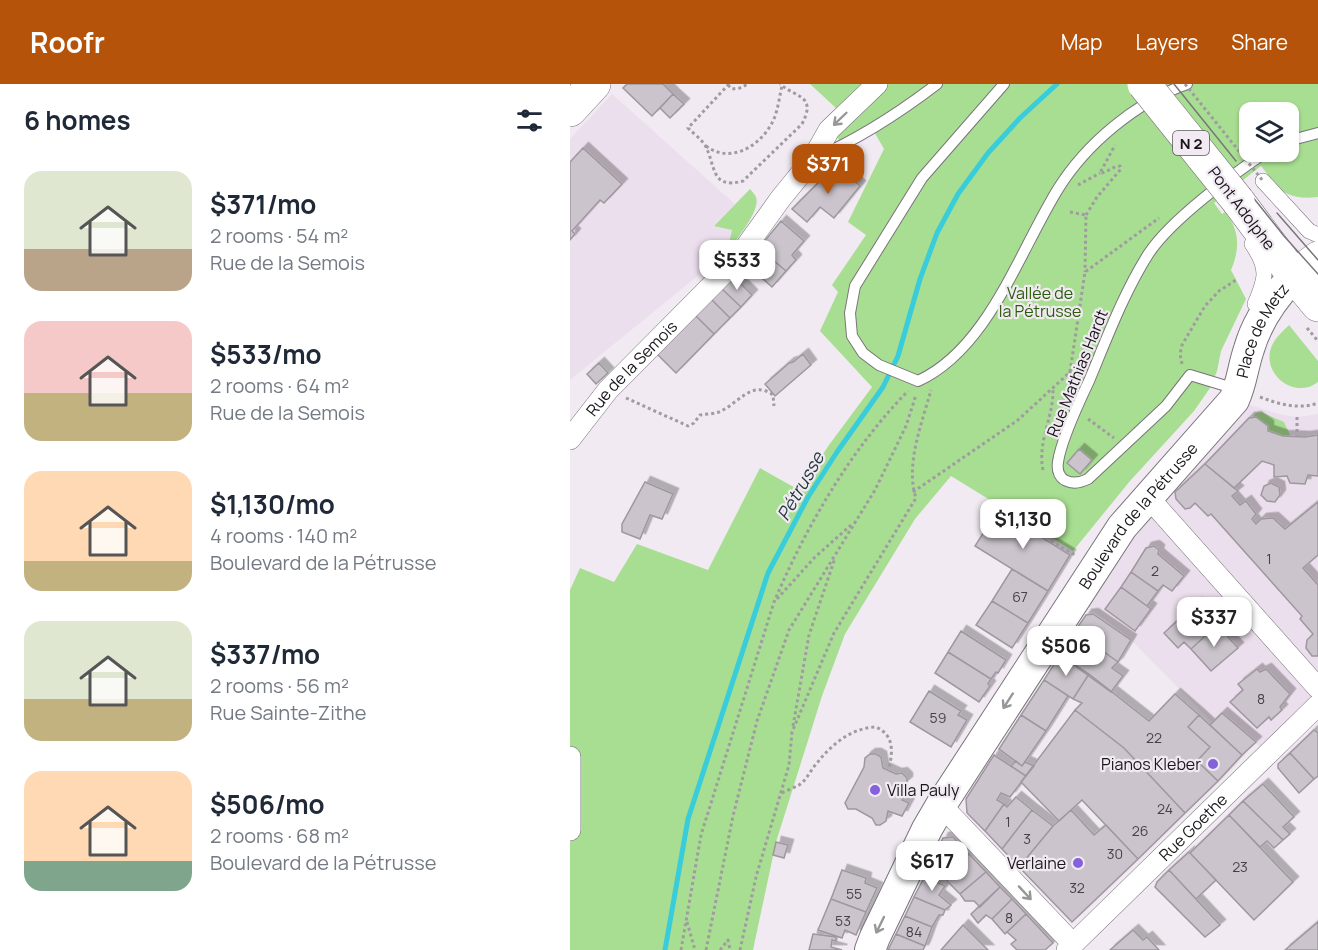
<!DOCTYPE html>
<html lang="en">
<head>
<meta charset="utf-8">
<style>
	body { margin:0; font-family:Manrope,sans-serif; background:#f2f2f3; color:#1f2937; height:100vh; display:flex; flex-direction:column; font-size:22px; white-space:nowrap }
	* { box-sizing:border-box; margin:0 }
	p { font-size:20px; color:#747a83 }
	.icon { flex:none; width:33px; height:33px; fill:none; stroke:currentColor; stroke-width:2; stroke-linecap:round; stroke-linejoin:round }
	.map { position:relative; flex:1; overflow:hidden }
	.drawer { display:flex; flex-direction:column; background:#fff; width:570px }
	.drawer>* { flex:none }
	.fabs { position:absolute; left:669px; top:18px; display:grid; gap:12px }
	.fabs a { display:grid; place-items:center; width:60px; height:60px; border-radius:12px; background:#fff; box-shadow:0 2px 4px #0004; font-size:30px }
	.price { position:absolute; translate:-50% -51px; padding:0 14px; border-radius:12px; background:#fff; color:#222; font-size:20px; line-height:39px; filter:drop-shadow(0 2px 3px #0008) }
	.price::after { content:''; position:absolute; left:50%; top:36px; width:18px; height:14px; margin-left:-9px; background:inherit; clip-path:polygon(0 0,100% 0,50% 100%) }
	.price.selected { background:#b45309; color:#fff }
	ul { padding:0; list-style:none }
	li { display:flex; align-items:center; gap:18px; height:150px; padding:0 24px }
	li span { display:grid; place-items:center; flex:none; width:168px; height:120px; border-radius:18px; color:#555 }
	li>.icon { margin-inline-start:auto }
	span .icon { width:72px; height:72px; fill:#fffc; stroke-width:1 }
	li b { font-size:26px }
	h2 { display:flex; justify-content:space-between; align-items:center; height:72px; padding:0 24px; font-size:26px }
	header { display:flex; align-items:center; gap:36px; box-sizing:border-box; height:84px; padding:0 30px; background:#b45309; color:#fff }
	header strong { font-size:28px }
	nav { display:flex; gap:33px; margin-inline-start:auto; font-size:21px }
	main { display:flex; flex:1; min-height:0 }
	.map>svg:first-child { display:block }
	.built { fill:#ecdfed }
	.green { fill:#a8de91; fill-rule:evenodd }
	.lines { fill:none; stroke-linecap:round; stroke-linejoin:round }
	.stream { stroke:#39ccdb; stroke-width:5 }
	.building { fill:#cbc4cc; stroke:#9e979f; stroke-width:1.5; filter:url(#shadow) }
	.service-casing { stroke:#79737a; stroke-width:12 }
	.pedestrian-casing { stroke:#79737a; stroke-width:16 }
	.minor-casing { stroke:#79737a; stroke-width:22 }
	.secondary-casing { stroke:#79737a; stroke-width:32 }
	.primary-casing { stroke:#79737a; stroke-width:34 }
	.path { stroke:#a09ba1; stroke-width:3; stroke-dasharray:3 3; stroke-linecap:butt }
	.service { stroke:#fff; stroke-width:10 }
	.pedestrian { stroke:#fff; stroke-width:15 }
	.minor { stroke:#fff; stroke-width:21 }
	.secondary { stroke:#fff; stroke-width:30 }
	.primary { stroke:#fff; stroke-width:33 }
	.tram { stroke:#7a767b; stroke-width:1.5 }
	.primary-bridge-casing { stroke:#79737a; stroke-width:34; stroke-linecap:butt }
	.path-bridge { stroke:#a09ba1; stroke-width:3; stroke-dasharray:3 3; stroke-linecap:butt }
	.primary-bridge { stroke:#fff; stroke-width:33 }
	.oneway { stroke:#979698 }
	.poi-dot { fill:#8661dc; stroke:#f1eaf2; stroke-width:2 }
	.labels { text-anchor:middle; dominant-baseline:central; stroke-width:4.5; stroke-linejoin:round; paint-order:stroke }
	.number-label { font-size:14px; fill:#454246 }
	.shield { fill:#f1eaf2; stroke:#59565a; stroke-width:1.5 }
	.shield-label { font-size:15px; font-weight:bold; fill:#181619 }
	.street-label { font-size:16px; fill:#181619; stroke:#f1eaf2 }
	.park-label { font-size:16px; fill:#2b5c0c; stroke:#f1eaf2 }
	.poi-label { font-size:16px; fill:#181619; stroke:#f1eaf2; text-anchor:end }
	.water-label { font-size:18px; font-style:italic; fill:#243c3f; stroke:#f1eaf2 }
</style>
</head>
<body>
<header>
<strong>Roofr</strong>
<nav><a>Map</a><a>Layers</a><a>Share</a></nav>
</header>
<main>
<section class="drawer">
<h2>6 homes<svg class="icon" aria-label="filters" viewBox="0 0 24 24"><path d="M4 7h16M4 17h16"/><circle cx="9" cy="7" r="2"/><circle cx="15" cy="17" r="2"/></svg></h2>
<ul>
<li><span style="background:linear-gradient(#dfe7d0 65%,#b9a48a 0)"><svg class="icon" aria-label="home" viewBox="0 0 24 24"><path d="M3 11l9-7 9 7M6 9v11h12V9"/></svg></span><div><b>$371/mo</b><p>2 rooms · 54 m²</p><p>Rue de la Semois</p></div></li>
<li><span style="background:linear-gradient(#f6c9c9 60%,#c2b280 0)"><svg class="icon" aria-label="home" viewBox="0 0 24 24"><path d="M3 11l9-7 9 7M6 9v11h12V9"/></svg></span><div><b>$533/mo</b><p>2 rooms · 64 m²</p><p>Rue de la Semois</p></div></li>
<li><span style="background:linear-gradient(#ffd9b3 75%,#c2b280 0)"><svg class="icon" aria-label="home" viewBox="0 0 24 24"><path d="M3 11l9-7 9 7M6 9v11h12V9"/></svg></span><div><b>$1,130/mo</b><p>4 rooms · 140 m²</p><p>Boulevard de la Pétrusse</p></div></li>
<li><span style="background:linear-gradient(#dfe7d0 65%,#c2b280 0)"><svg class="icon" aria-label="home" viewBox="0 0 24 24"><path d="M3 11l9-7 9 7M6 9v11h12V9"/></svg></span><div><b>$337/mo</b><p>2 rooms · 56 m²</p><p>Rue Sainte-Zithe</p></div></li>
<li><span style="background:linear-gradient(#ffd9b3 75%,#7fa58c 0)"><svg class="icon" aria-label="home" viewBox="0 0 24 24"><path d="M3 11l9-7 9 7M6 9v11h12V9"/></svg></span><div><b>$506/mo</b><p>2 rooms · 68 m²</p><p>Boulevard de la Pétrusse</p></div></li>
</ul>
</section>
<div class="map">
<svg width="748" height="866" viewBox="0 0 748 866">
	<defs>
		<filter id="shadow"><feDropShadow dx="5.5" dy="-5.5" stdDeviation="0" flood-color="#0004"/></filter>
	</defs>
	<rect width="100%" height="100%" fill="#f1eaf2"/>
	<path class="built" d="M42,10L165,120L144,141L162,146L157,168L0,296V55Z
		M664,316L709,330L727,333L748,330V621L698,670L652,629L642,638L556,551L506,514Z"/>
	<path class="green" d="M240,0H748V113C725,116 712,110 696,94L699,92L691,82L644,119L652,130L655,128C670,146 670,165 661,186L676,215L651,267L647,287L640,304L624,327L560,397L503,467L381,392L345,435L275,550L252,612L206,758L183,866H0V506L10,484L44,498L67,460L138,486L190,384L229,406L259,361L302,303L250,247L268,208L262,201L296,151L278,138L314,65L302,44L274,61L252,38L266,24ZM680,28H718V68H680Z
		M180,105C181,106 186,112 186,113C191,127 165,157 157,168L162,146L144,142Z
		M719,241L748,277V298C725,316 692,291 701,264C704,255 712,248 719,241Z
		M691,328L714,338L721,353C705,352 695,344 682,334L686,329Z"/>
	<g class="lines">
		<path class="stream" d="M95,866L118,735L198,489L238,413L267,368L313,303L328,272L350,195L367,149L388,110L418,69L450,34L487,0"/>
	</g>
	<path class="building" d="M57,0H93L103,10L82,32L53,4Z
		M103,10L114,20L100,34L90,24Z
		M13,64L52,100L34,119L30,116L2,147L5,150L0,156V78Z
		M267,80L290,102L264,134L250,123L237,138L222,125Z
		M211,137L234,157L222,171L226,176L216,187L189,164Z
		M189,164L216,187L202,203L175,179Z
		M163,192L182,211L171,223L151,204Z
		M151,204L171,223L160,234L141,215Z
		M141,215L160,234L144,250L125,231Z
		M125,231L144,250L106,289L87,270Z
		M233,270L241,281L205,312L195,300L219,279L223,278Z
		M29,279L38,289L26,300L17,290Z
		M686,333L698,342V347L713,352L735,353L748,351V392L738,391L735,400L720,399L717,392L704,393V381L692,377L664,404L635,380L679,334Z
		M509,365L522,376L510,390L497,379Z
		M635,380L668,407L662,412L670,421L676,417L686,430L682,435L686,440L691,435L703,434L715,445L748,418V471L733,484L748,501V572H742L736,564L737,556L743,550L730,535L732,532L641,430L638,432L625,419L620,424L615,425L606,415L605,408Z
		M75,398L103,410L92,435L80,431L70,455L52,448V440Z
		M701,399L709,403L710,411L705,418L697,417L691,411L694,402Z
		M428,426L500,471L478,507L405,462Z
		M584,462L589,466L588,470L614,492L602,507L593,501L588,507L561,488L576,464Z
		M442,485L478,507L458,539L422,517Z
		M561,488L588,507L577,522L551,503Z
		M551,503L581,525L565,547L535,525Z
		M422,517L458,539L442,564L406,541Z
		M627,519L647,541L621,565L614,558L608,564L594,549Z
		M523,530L561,556L548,578L505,547L516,531Z
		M647,541L668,564L641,587L621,565Z
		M391,547L436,576L428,589L426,588L421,595L378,568Z
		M505,547L548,578L542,584L553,592L541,608L490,571Z
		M378,568L421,595L418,600L420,602L409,618L365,589Z
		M490,571L519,590L503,615L474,596Z
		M687,585L690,588L696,585L720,610L710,623L712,626L701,636L699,633L687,644L660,618L673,606L668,600Z
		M519,590L579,637L605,610L629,631L618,643L640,663L627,677L648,697L615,729L554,664L505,626L512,619L503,615Z
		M474,596L498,612L476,647L451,631Z
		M359,607L391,627L388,631L397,636L381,663L340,638Z
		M505,626L554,664L615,729L568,775L512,716L489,737L451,698Z
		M652,629L686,658L672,671L640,641Z
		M451,631L476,647L452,682L429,665Z
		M629,631L672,671L648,697L627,677L640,663L618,643Z
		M744,646L748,649V692L744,695L720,669Z
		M720,669L744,695L729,709L708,684V680Z
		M300,670H306L311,673L313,684L326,690L332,689L337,694V698L331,703L327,710L334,713L332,716L339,719L332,732L318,727L316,737L310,741H306L302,734L286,725H278L275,719L294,683L295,674Z
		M424,671L456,692L440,713L431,709L427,716L434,720L415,747L397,729L396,715Z
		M446,677L452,682L455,678L464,682L456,692L441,682Z
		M693,700L724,733L713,743L720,750L713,756L673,717Z
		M446,713L462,726L432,765L415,747L434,720L437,723Z
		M673,717L713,756L704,764L697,757L690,763L659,731Z
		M462,726L483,742L449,783L432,765Z
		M501,726L524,751L536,741L568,775L502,838L449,783L483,742Z
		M659,731L723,798L684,836L620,769Z
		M383,753L399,770L383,790L380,788L377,791L374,789L369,794L357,788L373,754Z
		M206,758L218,761L214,774L203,771Z
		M619,768L646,796L626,815L599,786Z
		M399,770L416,788L390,810L377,797Z
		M272,786L296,794L295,799L307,804L296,828L261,815Z
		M599,786L650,841L635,853L585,803L587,798Z
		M357,788L369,794L368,799L375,802L369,811L381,821L375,826L344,813Z
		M416,788L430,803L410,823L404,817H395L390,810Z
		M430,803L442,815L422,835L416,831L408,839L401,830Z
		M344,813L375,826L373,831H369L362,843L335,832Z
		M261,815L296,828L286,851L275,846L272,854L248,846Z
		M442,815L456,830L435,850L422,835Z
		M456,830L483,859L475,866H447L441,860L446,856L437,848Z
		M335,832L362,843L355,862L326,850Z
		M748,838V866H715Z
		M393,841L418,866H371Z
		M563,846L573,856L577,853L589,866H540Z
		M243,850L266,853V857L262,856L261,863L272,866H239Z
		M326,850L355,862L353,866H318Z"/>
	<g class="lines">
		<g class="service-casing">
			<path id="service" d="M434,0L352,94L285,202L280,229L282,252L293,269L309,281L348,297C418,265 449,168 488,105C516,60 566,18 617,0
				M718,57L748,49
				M245,74C289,55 329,29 367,0
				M666,305L620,291L596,322L518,395C502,403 485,397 488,378C491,356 509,318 519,297C537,254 554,208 579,169C602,135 662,91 696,68"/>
		</g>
		<g class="pedestrian-casing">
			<path id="pedestrian" d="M693,97L739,147L748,151
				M682,160C699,185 696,194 685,220"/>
		</g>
		<g class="minor-casing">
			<g id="minor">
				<path id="s1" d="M0,355L38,306L165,178L211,114L242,76L259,46L307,0"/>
				<path d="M577,412L748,604"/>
				<path d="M0,673V746"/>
				<path d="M371,721L503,860"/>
				<path id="s2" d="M497,866L748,621"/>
			</g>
		</g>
		<g class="secondary-casing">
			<g id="secondary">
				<path id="s3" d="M300,866L305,853L357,745L371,721L552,443L664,316C672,299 673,282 679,265C687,237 704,213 724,192"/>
			</g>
		</g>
		<g class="primary-casing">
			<path id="primary" d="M0,26L24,0
				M668,117L724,192L748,221
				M724,192L748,174"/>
		</g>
		<path class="path" d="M159,0L118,44C123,49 131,55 135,61C146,81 140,106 173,97L232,40C247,11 226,14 210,0
			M158,1L162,5L170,4L178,0
			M136,62C160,80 189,63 202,39C208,28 209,14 212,2
			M508,101L530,89
			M500,128L516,131L515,188
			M516,131L527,113L551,85L550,82C543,82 537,89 530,89L545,61
			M737,244L748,257
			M612,280L610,270L612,261L635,222L649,207L666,196
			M500,288L515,188L589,134
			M690,313C709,320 728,326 748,319
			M56,314L118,342L124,339L130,331C136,330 143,330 149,328C168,320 182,295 203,311L204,322
			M727,333V353
			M518,335L544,354
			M473,386C467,358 484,332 483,305
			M343,408L448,336L500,288L498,308
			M481,457L507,472
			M207,515L245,473L281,441
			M223,642L239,551L265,474
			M212,709C217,706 224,704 229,701C237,696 241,685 247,679C262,660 281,644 306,643C324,651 323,667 319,684
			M117,838L125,866
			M111,866L131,751L204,518C236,443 280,366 338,307
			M136,866L163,732L187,637L219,546L305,406L336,342L346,311
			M150,866L158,856L160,866
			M170,866L186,793L219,681L222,648L264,549L346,414C335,381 352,339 361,306"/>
		<use href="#service" class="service"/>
		<use href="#pedestrian" class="pedestrian"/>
		<use href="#minor" class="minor"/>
		<use href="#secondary" class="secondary"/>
		<use href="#primary" class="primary"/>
		<path class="tram" d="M592,0L714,152L748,190
			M604,0L666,77
			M707,129L748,176"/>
		<g class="primary-bridge-casing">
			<path id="primary-bridge" d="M574,0L668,117"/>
		</g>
		<path class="path-bridge" d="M615,0L693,97"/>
		<use href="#primary-bridge" class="primary-bridge"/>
	</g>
	<defs><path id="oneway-shaft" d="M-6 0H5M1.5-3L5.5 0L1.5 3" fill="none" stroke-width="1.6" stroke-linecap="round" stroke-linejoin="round" transform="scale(1.5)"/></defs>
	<g class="oneway">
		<use href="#oneway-shaft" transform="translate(270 35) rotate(136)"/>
		<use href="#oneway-shaft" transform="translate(438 617) rotate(123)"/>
		<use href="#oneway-shaft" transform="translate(455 809) rotate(47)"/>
		<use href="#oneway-shaft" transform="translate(310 841) rotate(116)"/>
	</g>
	<g class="poi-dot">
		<circle cx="643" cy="680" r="6"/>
		<circle cx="305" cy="706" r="6"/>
		<circle cx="508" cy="779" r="6"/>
	</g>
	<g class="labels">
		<g class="number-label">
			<text x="699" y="474">1</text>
			<text x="585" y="486">2</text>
			<text x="450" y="512">67</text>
			<text x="691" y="614">8</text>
			<text x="368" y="633">59</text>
			<text x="584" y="653">22</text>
			<text x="595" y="724">24</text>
			<text x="438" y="737">1</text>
			<text x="570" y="746">26</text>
			<text x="457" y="754">3</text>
			<text x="545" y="769">30</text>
			<text x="670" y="782">23</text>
			<text x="507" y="803">32</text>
			<text x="284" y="809">55</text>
			<text x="439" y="833">8</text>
			<text x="273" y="836">53</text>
			<text x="344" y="847">84</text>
		</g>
		<rect class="shield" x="603" y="47" width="36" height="24" rx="4.5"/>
		<g class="shield-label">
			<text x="621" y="59">N 2</text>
		</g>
		<g class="street-label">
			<text transform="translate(672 124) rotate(53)">Pont Adolphe</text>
			<text stroke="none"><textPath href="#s3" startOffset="738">Place de Metz</textPath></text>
			<text stroke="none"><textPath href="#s1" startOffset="94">Rue de la Semois</textPath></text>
			<text transform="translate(507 289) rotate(-68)">Rue Mathias Hardt</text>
			<text stroke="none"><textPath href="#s3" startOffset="512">Boulevard de la Pétrusse</textPath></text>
			<text stroke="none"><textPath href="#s2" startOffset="176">Rue Goethe</textPath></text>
		</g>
		<g class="park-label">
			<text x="470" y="209">Vallée de<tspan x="470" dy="18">la Pétrusse</tspan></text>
		</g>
		<g class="poi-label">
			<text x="631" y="680">Pianos Kleber</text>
			<text x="317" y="706" text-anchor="start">Villa Pauly</text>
			<text x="496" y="779">Verlaine</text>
		</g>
		<g class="water-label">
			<text transform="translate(230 402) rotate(-60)">Pétrusse</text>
		</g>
	</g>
</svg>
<div class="fabs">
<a><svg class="icon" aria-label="layers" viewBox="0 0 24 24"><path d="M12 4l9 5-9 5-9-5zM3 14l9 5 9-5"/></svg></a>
</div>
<b class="price selected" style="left:258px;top:111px">$371</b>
<b class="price" style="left:167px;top:207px">$533</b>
<b class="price" style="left:453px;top:466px">$1,130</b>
<b class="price" style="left:644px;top:564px">$337</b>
<b class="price" style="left:496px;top:593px">$506</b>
<b class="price" style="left:362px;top:808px">$617</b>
</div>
</main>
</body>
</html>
